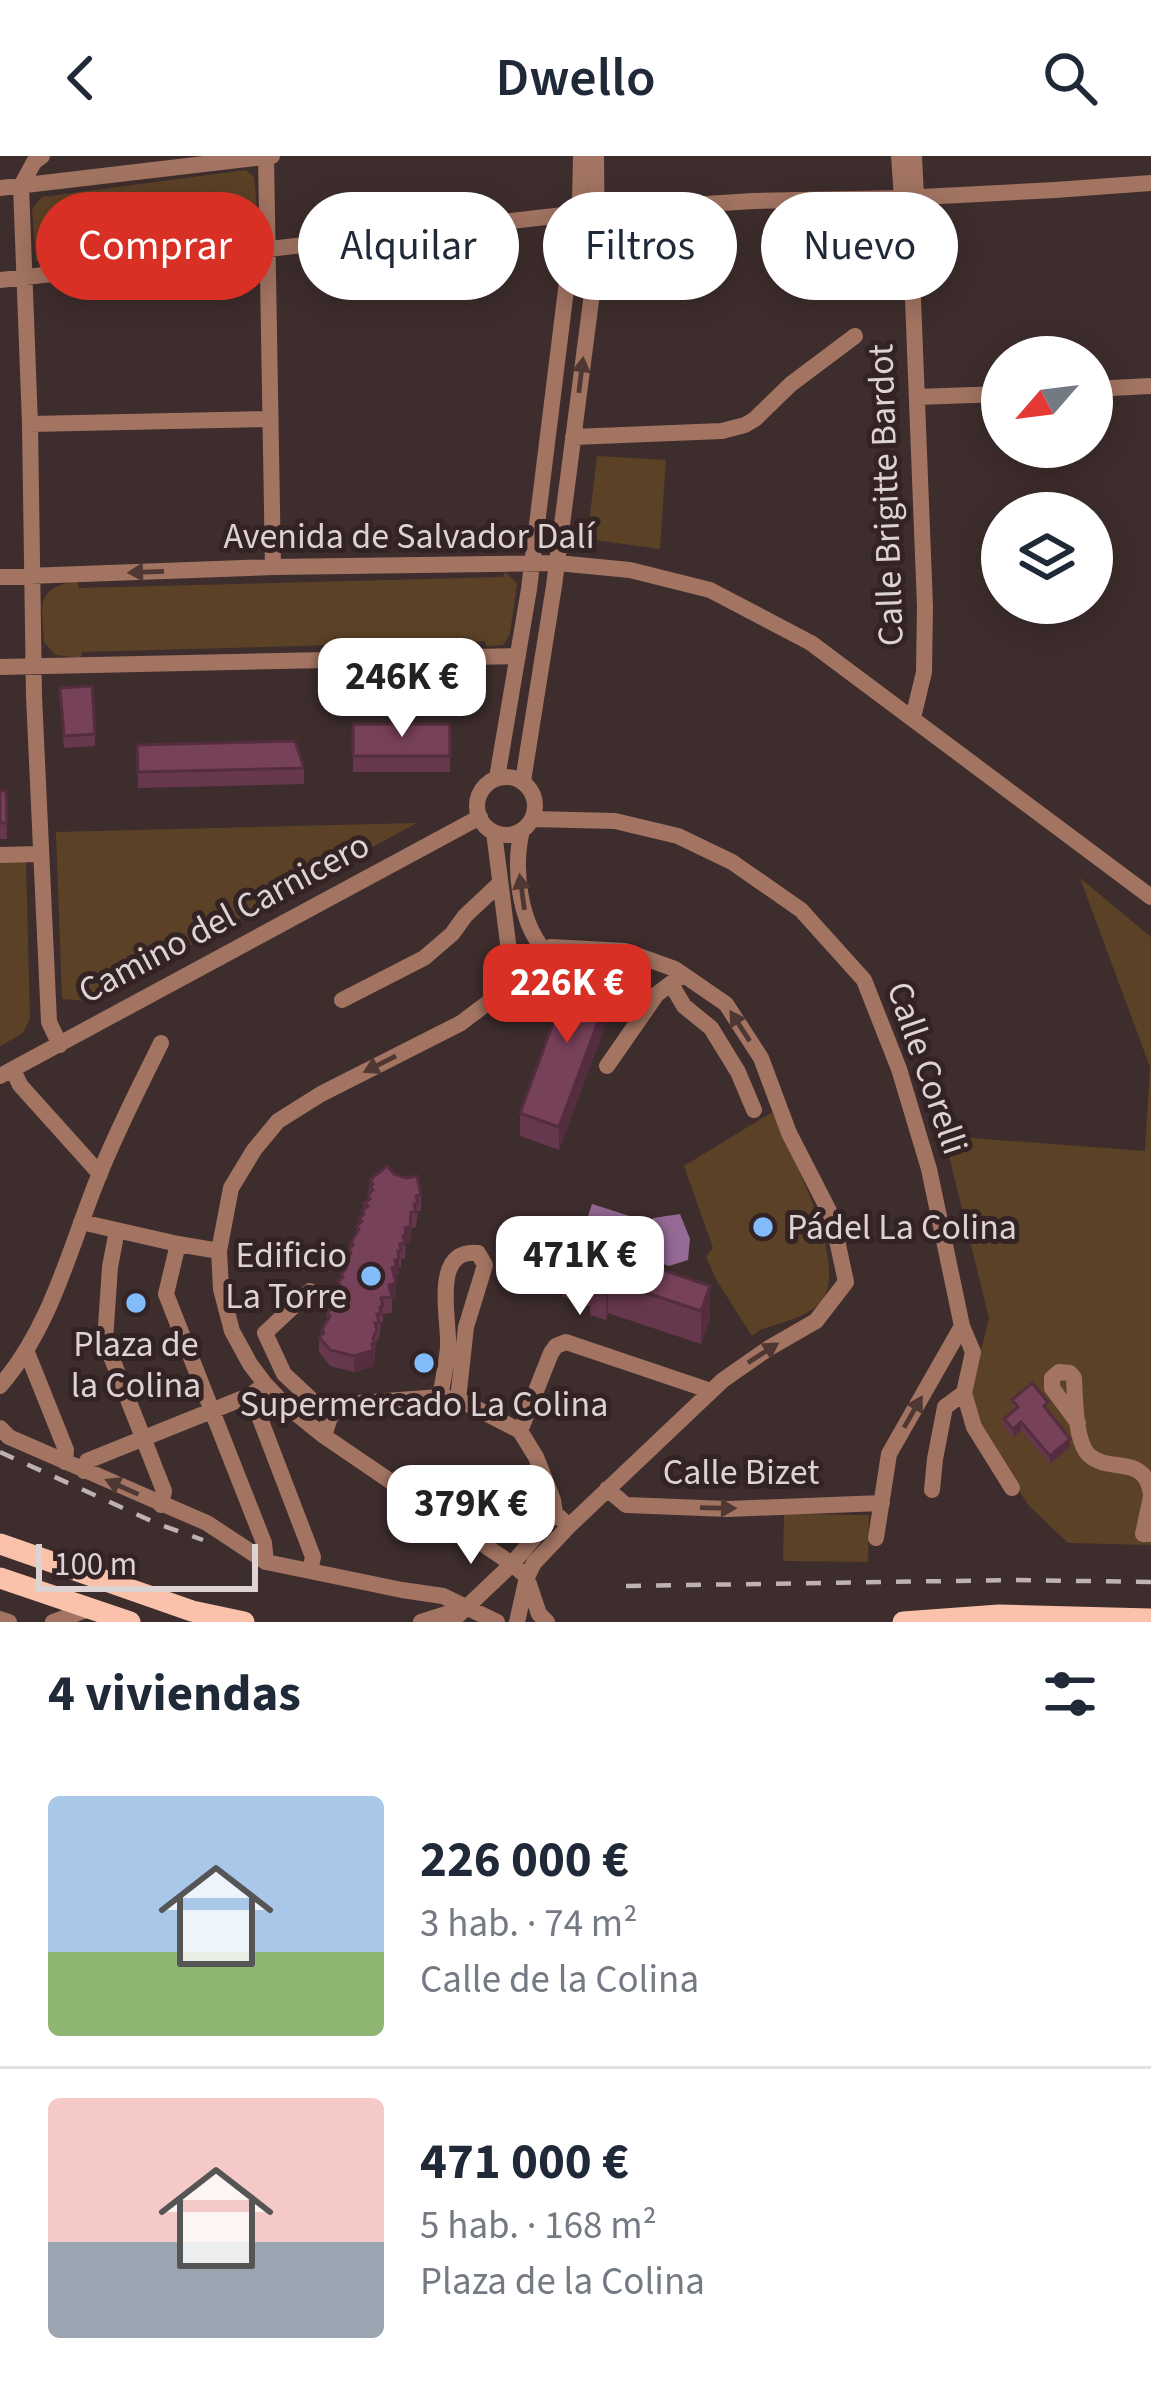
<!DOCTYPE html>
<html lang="es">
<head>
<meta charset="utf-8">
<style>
	body { margin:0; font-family:"Source Sans 3",sans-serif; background:#f6f6f7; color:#1f2937; height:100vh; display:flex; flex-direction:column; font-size:45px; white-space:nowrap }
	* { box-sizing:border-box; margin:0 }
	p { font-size:39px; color:#747a83 }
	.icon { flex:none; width:66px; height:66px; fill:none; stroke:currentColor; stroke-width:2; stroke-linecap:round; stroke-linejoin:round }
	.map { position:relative; height:1466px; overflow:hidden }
	.panel { display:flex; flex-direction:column; background:#fff; flex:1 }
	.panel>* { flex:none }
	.hud { position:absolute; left:36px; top:36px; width:1080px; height:108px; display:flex; gap:24px }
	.needle { width:78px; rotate:242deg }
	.fabs { position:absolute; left:981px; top:180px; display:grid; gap:24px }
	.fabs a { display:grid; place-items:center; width:132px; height:132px; border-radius:50%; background:#fff; box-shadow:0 6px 30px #0003; font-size:60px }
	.scale { position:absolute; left:36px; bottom:30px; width:222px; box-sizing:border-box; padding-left:12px; border:6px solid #ded3d3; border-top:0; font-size:33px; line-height:42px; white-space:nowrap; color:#ded3d3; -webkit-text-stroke:9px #332324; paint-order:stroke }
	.price { position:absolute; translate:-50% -102px; padding:0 27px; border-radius:24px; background:#fff; color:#222; font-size:39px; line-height:78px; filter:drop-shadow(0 3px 6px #0008) }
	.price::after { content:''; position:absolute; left:50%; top:72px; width:36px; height:27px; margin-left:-18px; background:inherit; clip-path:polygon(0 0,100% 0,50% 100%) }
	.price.current { background:#d93025; color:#fff }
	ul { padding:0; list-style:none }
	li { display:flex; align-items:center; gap:36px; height:300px; padding:0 48px }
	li+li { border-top:3px solid #e0e1e3 }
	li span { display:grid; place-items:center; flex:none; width:336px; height:240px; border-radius:12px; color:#555 }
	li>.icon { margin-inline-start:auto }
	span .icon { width:144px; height:144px; fill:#fffc; stroke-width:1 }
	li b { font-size:51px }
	h2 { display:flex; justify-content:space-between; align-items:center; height:144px; padding:0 48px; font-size:51px }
	.pill { padding:0 42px; border-radius:54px; background:#fff; box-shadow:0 6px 30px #0003; font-size:42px; line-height:108px }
	.pill.current { background:#d93025; color:#fff }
	header { display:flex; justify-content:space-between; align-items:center; height:156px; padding:0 48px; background:#fff; font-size:54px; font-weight:600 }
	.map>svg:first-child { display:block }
	.green { fill:#5b4126 }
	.water { fill:#956a95 }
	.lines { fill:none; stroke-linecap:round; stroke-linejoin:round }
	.minor { stroke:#a37462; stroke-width:16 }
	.major { stroke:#fac1ab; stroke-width:21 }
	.rail { stroke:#beb2b2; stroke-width:4.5; stroke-dasharray:15 15; stroke-linecap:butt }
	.wall { fill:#67384d }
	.shaded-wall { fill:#542e3f }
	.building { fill:#78415a; stroke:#542e3f; stroke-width:3 }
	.oneway { fill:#4f3734 }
	.poi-dot { fill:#82bcfa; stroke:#332324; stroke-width:4.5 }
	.labels { text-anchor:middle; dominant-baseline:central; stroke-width:10; stroke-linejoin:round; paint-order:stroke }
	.street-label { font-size:36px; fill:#ded3d3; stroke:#332324 }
	.poi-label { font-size:36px; fill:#ded3d3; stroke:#332324 }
</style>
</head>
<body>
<header><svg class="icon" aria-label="back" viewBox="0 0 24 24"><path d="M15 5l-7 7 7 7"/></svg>Dwello<svg class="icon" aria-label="search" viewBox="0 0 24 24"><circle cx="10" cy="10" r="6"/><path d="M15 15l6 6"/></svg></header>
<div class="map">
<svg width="1151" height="1466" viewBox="0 0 1151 1466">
	<rect width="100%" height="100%" fill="#3e2d2d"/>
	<path class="green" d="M246,14L254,21L259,74L252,85L46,111L36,104L32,53L42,41Z
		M597,300L666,304L660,393L587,383Z
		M505,416L517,427L510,478L503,489L486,490L485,485L82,496L81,502L55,499L44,486C42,449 34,432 77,425L79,432L503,421Z
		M417,667L88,845L62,843L56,676Z
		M26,705L30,863L22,878L0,890V706Z
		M1080,722L1151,781V1389L1068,1387L1029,1350L982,1279L969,1243L989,1162L944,980L1145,995L1150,911Z
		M772,956C789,994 854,1114 819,1148C805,1162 779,1167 760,1174L752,1180L717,1125L706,1101L713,1092L684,1010Z
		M784,1358L869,1359L868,1406L783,1405Z"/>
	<path class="water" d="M592,1048L652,1067L653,1062L680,1058L690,1083L688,1104L669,1110L581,1081Z"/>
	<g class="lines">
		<path class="minor" d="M42,0L34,6L21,30L30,268L34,540L49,866L60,889
			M899,0L902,42
			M914,0L916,41
			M266,1L273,411
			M0,32L272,0
			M909,41L925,450L924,516L913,562
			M0,124L598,55L753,45L902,42L1055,34L1151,27
			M1092,233L1151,230
			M917,241L1002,238
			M30,268L269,263
			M573,281L722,275L745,269L755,263L791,228L855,180
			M0,421L273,411L557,407L630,414L710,434L811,487L1151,741
			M0,511L518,500
			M477 650a29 29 0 1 1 58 0a29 29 0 1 1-58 0Z
			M497,622L529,433L570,101L580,46L581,0
			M523,625L554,430L597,99L596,0
			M532,663L615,665L678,680L732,706L801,754L864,824L899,913L929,1013L962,1170L973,1196L964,1237L974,1271L1012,1332
			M522,674C513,711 519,763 543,793
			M494,676L510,803
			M0,699L41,698
			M671,828L684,850L711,872L738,916L754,954
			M342,844L424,802L452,778L465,760L499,728
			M607,910L657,838L677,823
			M13,914L20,929L100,1018
			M0,920L480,661
			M81,1066L178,1088L219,1095
			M117,1074L110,1111L105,1185L164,1335L161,1349
			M178,1088L166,1138L264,1387L266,1406
			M310,1135L265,1177L284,1218L330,1261
			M26,1194L66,1294L65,1306
			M265,1228L251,1239L313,1401L310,1415
			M0,1230C51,1172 70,1091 98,1022C116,976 139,932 161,887
			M440,1241C443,1225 446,1209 448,1192C450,1164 430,1092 478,1097L485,1109L466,1171L458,1243
			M1078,1267L1052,1232V1222L1059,1216L1070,1217L1074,1222C1075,1241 1075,1286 1089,1299C1109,1318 1145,1297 1151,1338
			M0,1272L9,1281L207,1367L266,1406L402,1434L443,1440L497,1466
			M520,1275L551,1197L556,1190L566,1186L711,1235
			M324,1280L330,1261L345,1248L440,1241L458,1243L520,1275L536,1301L553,1344L555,1357L569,1370
			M84,1315L87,1305L251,1239
			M607,1333L626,1349L728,1353L882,1347
			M932,1334L935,1303L945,1251L964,1237
			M1151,1341L1143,1378H1151
			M876,1382L889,1298L962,1170
			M529,1428L539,1458L547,1466
			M0,1463L9,1466
			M53,1466L89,1453
			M421,1466L459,1454
			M451,1466L512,1408L555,1357
			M517,1466L527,1421L534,1407L569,1370L723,1224L769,1192L816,1165L846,1126L832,1061L789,977L761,902L726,848L675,813L625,795L551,791L510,803L490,845L461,867L321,938L278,965L254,994L231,1032L219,1095L221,1133L232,1175L250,1208L265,1228L283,1247L324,1280L512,1408L527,1421"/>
		<path class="major" d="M0,1388L192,1455L244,1466
			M0,1422L130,1466
			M903,1466L999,1459L1151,1463"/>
		<path class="rail" d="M0,1296L158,1368L203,1384
			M626,1430L1015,1424L1151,1426"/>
	</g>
	<path class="wall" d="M60,544L95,578V590L64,592Z
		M353,568H450V616H353Z
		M137,589L304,612V628L138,632Z
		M0,635H6L7,683H0Z
		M614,846L559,994L520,980V957Z
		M394,1018L421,1039V1055H418L416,1071L411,1072L410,1087H406L405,1102L401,1103V1111H399V1119H396V1143L392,1144V1157L383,1158V1166H381L379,1183H377L375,1194L374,1210L354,1216L330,1210L319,1196V1181L327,1164V1157L332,1147V1141L338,1133V1125L341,1123L351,1086L356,1078V1071L362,1060L364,1047L368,1044L370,1024Z
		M562,1108L710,1130V1163L701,1188L608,1157L606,1164L590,1159V1150L562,1141Z
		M1012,1244L1048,1254L1070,1291L1050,1308L1021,1274L1013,1281L1004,1271V1263L1014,1254Z"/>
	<path class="shaded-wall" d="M614,823V846L559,994V971Z
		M411,1056L410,1087H406L405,1095L403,1080Z
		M399,1103V1119H396V1126L392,1112L395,1104Z
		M608,1124V1157L606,1164V1131Z
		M396,1127V1143L392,1144L389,1129Z
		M710,1130V1163L701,1188V1155Z
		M374,1194V1210L354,1216V1200Z
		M1021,1266V1274L1013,1281V1273Z
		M1070,1283V1291L1050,1308V1300Z"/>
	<path class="building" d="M92,530L95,578L64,580L60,532Z
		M353,568H450V600H353Z
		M295,585L304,612L138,616L137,589Z
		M0,635H6L7,667H0Z
		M575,808L614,823L559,971L520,957Z
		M387,1010L394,1018L406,1022L417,1020L421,1039L416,1040L418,1047L414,1048L416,1056H411L410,1071L405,1072L406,1079L403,1080L405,1087L400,1088L401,1095H398L399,1103L395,1104L396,1110L392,1112L396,1127L389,1129L392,1141L381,1142L383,1150L380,1151L381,1158H377L379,1167H375L377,1174L373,1182L375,1188H372L374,1194L354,1200L330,1194L319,1181L324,1177L322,1173L330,1160L327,1157L332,1152L330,1149L336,1145L332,1141L340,1129L338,1125L343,1121L341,1118L346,1113L343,1110L348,1105L346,1102L351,1097L349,1094L353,1089L351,1086L359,1073L356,1071L362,1065L359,1063L364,1058L362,1055L368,1050L364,1047L370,1043L368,1039L373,1034L370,1031L373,1028L370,1024Z
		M570,1083L710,1130L701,1155L608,1124L606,1131L590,1126L592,1118L562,1108Z
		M1032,1227L1048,1246L1044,1250L1070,1283L1050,1300L1021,1266L1013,1273L1004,1263L1018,1251L1012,1244Z"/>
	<defs><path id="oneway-solid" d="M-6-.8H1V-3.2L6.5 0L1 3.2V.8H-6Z" transform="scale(3)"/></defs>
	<g class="oneway">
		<use href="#oneway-solid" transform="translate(581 219) rotate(-83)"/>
		<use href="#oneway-solid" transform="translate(146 416) rotate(178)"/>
		<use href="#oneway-solid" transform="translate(522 736) rotate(-98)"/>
		<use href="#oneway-solid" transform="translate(740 870) rotate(-123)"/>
		<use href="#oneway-solid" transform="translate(380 908) rotate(153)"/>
		<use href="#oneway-solid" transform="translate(763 1197) rotate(-33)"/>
		<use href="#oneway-solid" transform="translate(913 1256) rotate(-60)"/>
		<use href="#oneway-solid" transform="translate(122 1331) rotate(-156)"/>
		<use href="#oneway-solid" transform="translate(718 1352) rotate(1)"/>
	</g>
	<g class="poi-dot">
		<circle cx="763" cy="1071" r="12"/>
		<circle cx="371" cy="1120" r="12"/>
		<circle cx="136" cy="1147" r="12"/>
		<circle cx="424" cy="1207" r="12"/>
	</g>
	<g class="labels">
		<g class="street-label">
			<text transform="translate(886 339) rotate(-92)">Calle Brigitte Bardot</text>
			<text x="409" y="380">Avenida de Salvador Dalí</text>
			<text transform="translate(224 762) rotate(-28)">Camino del Carnicero</text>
			<text transform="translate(927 912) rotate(71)">Calle Corelli</text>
			<text x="741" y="1316">Calle Bizet</text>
		</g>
		<g class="poi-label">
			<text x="787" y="1071" text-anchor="start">Pádel La Colina</text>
			<text x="347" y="1099" text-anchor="end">Edificio<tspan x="347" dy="41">La Torre</tspan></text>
			<text x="136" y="1188">Plaza de<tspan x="136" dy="41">la Colina</tspan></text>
			<text x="424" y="1248">Supermercado La Colina</text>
		</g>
	</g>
</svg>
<div class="fabs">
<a><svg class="needle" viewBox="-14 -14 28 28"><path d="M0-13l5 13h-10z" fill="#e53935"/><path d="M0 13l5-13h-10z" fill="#747a83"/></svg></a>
<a><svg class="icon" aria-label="layers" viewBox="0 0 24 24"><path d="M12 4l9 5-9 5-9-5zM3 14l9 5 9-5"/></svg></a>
</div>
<div class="scale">100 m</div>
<b class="price" style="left:402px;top:584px">246K €</b>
<b class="price current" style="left:567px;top:890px">226K €</b>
<b class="price" style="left:580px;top:1162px">471K €</b>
<b class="price" style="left:471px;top:1411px">379K €</b>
<div class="hud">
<a class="pill current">Comprar</a>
<a class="pill">Alquilar</a>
<a class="pill">Filtros</a>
<a class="pill">Nuevo</a>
</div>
</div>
<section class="panel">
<h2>4 viviendas<svg class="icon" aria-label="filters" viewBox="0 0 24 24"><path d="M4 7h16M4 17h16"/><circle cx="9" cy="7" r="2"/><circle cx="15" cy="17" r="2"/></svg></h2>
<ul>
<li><span style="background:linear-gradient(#a9c7e8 65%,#8fb573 0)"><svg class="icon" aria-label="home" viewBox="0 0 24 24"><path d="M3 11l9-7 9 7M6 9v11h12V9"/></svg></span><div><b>226 000 €</b><p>3 hab. · 74 m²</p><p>Calle de la Colina</p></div></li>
<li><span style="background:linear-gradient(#f6c9c9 60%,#9aa5b1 0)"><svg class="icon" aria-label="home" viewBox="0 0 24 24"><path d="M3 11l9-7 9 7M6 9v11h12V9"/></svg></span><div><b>471 000 €</b><p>5 hab. · 168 m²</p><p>Plaza de la Colina</p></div></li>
</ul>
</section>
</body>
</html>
